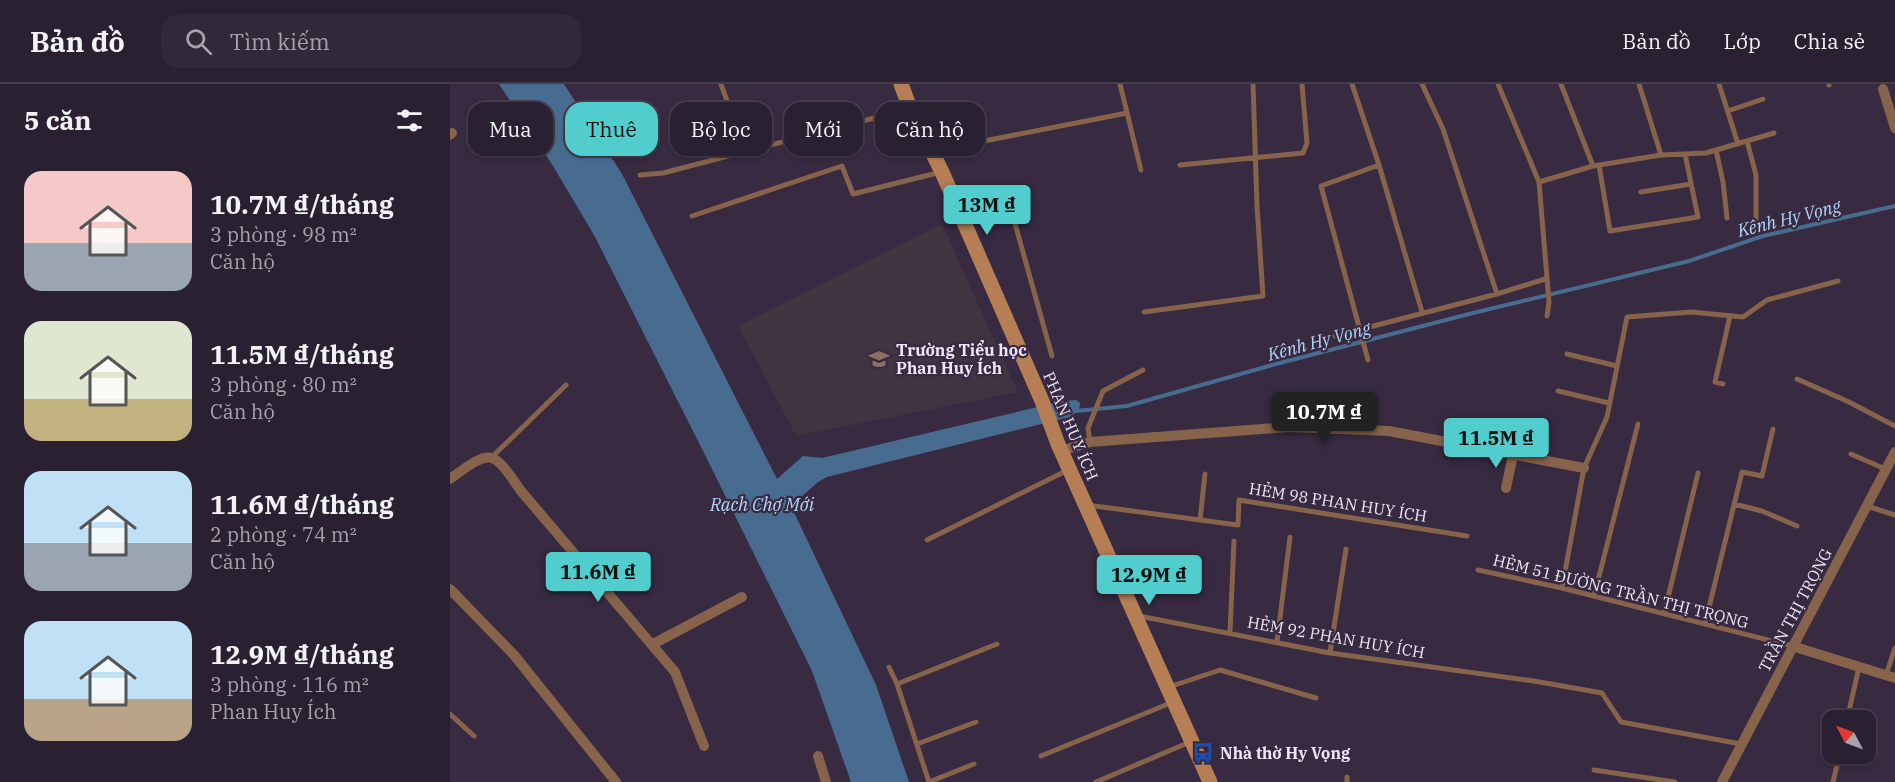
<!DOCTYPE html>
<html lang="vi">
<head>
<meta charset="utf-8">
<style>
	body { margin:0; font-family:"IBM Plex Serif",serif; background:#312839; color:#f1f3f6; height:100vh; display:flex; flex-direction:column; font-size:22px; white-space:nowrap }
	* { box-sizing:border-box; margin:0 }
	p { font-size:20px; color:#a5a3ab }
	.icon { flex:none; width:33px; height:33px; fill:none; stroke:currentColor; stroke-width:2; stroke-linecap:round; stroke-linejoin:round }
	.map { position:relative; flex:1; overflow:hidden }
	.drawer { display:flex; flex-direction:column; background:#292031; width:450px }
	.drawer>* { flex:none }
	.guide { position:absolute; left:18px; top:18px; width:570px; height:54px; display:flex; gap:12px }
	.needle { width:39px; rotate:311deg }
	.controls { position:absolute; left:1372px; top:626px; display:grid; gap:12px }
	.controls a { display:grid; place-items:center; width:54px; height:54px; border-radius:12px; background:#292031; box-shadow:0 2px 4px #0004,0 0 0 2px #453e4d; font-size:30px }
	.price { position:absolute; translate:-50% -51px; padding:0 14px; border-radius:6px; background:#52cdce; color:#111; font-size:20px; line-height:39px; filter:drop-shadow(0 2px 3px #0008) }
	.price::after { content:''; position:absolute; left:50%; top:36px; width:18px; height:14px; margin-left:-9px; background:inherit; clip-path:polygon(0 0,100% 0,50% 100%) }
	.price.active { background:#222; color:#fff }
	ul { padding:0; list-style:none }
	li { display:flex; align-items:center; gap:18px; height:150px; padding:0 24px }
	li span { display:grid; place-items:center; flex:none; width:168px; height:120px; border-radius:18px; color:#555 }
	li>.icon { margin-inline-start:auto }
	span .icon { width:72px; height:72px; fill:#fffc; stroke-width:1 }
	li b { font-size:26px }
	h2 { display:flex; justify-content:space-between; align-items:center; height:72px; padding:0 24px; font-size:26px }
	.chip { padding:0 21px; border-radius:18px; background:#292031; box-shadow:0 2px 4px #0004,0 0 0 2px #453e4d; font-size:21px; line-height:54px }
	.chip.active { background:#52cdce; color:#111 }
	header { display:flex; align-items:center; gap:36px; box-sizing:border-box; height:84px; padding:0 30px; background:#292031; border-bottom:2px solid #453e4d }
	header strong { font-size:28px }
	nav { display:flex; gap:33px; margin-inline-start:auto; font-size:21px }
	.search { width:420px; height:54px; background:#312839; display:flex; align-items:center; gap:15px; box-sizing:border-box; padding:0 21px; border-radius:18px; color:#a5a3ab; font-size:22px }
	main { display:flex; flex:1; min-height:0 }
	.map>svg:first-child { display:block }
	.education { fill:#413340 }
	.water { fill:#476c90 }
	.lines { fill:none; stroke-linecap:round; stroke-linejoin:round }
	.stream { stroke:#476c90; stroke-width:4 }
	.service { stroke:#86634a; stroke-width:5 }
	.minor { stroke:#86634a; stroke-width:10 }
	.secondary { stroke:#b67e55; stroke-width:15 }
	.labels { text-anchor:middle; dominant-baseline:central; stroke-width:4.5; stroke-linejoin:round; paint-order:stroke }
	.poi-label { font-size:16px; font-weight:bold; fill:#eee6f5; stroke:#372a41; text-anchor:start }
	.street-label { font-size:16px; fill:#eee6f5; stroke:#372a41 }
	.water-label { font-size:18px; font-style:italic; fill:#b2d5f8; stroke:#372a41 }
</style>
</head>
<body>
<header>
<strong>Bản đồ</strong>
<div class="search"><svg class="icon" aria-label="search" viewBox="0 0 24 24"><circle cx="10" cy="10" r="6"/><path d="M15 15l6 6"/></svg>Tìm kiếm</div>
<nav><a>Bản đồ</a><a>Lớp</a><a>Chia sẻ</a></nav>
</header>
<main>
<section class="drawer">
<h2>5 căn<svg class="icon" aria-label="filters" viewBox="0 0 24 24"><path d="M4 7h16M4 17h16"/><circle cx="9" cy="7" r="2"/><circle cx="15" cy="17" r="2"/></svg></h2>
<ul>
<li><span style="background:linear-gradient(#f6c9c9 60%,#9aa5b1 0)"><svg class="icon" aria-label="home" viewBox="0 0 24 24"><path d="M3 11l9-7 9 7M6 9v11h12V9"/></svg></span><div><b>10.7M ₫/tháng</b><p>3 phòng · 98 m²</p><p>Căn hộ</p></div></li>
<li><span style="background:linear-gradient(#dfe7d0 65%,#c2b280 0)"><svg class="icon" aria-label="home" viewBox="0 0 24 24"><path d="M3 11l9-7 9 7M6 9v11h12V9"/></svg></span><div><b>11.5M ₫/tháng</b><p>3 phòng · 80 m²</p><p>Căn hộ</p></div></li>
<li><span style="background:linear-gradient(#bfe0f5 60%,#9aa5b1 0)"><svg class="icon" aria-label="home" viewBox="0 0 24 24"><path d="M3 11l9-7 9 7M6 9v11h12V9"/></svg></span><div><b>11.6M ₫/tháng</b><p>2 phòng · 74 m²</p><p>Căn hộ</p></div></li>
<li><span style="background:linear-gradient(#bfe0f5 65%,#b9a48a 0)"><svg class="icon" aria-label="home" viewBox="0 0 24 24"><path d="M3 11l9-7 9 7M6 9v11h12V9"/></svg></span><div><b>12.9M ₫/tháng</b><p>3 phòng · 116 m²</p><p>Phan Huy Ích</p></div></li>
</ul>
</section>
<div class="map">
<svg width="1445" height="698" viewBox="0 0 1445 698">
	<rect width="100%" height="100%" fill="#372a41"/>
	<path class="education" d="M492,140L568,308L346,352L288,242Z"/>
	<path class="water" d="M49,0H114L172,90L327,395L353,372L372,374L613,317L626,316L630,319L629,326L620,333L377,393L368,398L341,422L426,601L459,698H401L362,587L252,365L144,151L103,82Z"/>
	<g class="lines">
		<path class="stream" d="M626,327L677,322L826,280L1019,230L1239,177L1313,152L1445,122"/>
		<path class="service" d="M271,0L295,68
			M670,0L691,86
			M902,0L929,81L972,228
			M972,0L993,45L1047,210
			M1048,0L1089,98L1099,218L1097,232
			M1111,0L1143,82
			M1189,0L1211,71
			M1269,0L1288,60
			M1379,0V1
			M1278,27L1313,15
			M1297,57L1306,91V135
			M1266,66L1273,98L1277,134
			M483,67L677,29
			M730,81L853,69L857,59L852,0
			M1149,81L1160,147L1248,133L1235,70
			M190,91L213,89L459,25
			M1089,98L1143,82L1211,71L1256,69L1324,49
			M1191,108L1241,100
			M242,132L392,82L403,110L491,88
			M564,136L602,272
			M694,228L813,212L807,122L803,0
			M885,252L1047,210L1095,195
			M1117,270L1167,282
			M918,276L871,102L929,81
			M1347,295L1399,318L1445,342
			M1273,300L1265,298L1280,232
			M1108,307L1159,319
			M640,358L638,344L653,307L693,286
			M1401,370L1435,385
			M43,372L116,301
			M1284,420L1312,427L1347,442
			M637,421L788,441L789,416L1017,452
			M1417,422L1445,431
			M750,436L755,390
			M477,456L618,386
			M1028,486L1112,504L1342,562
			M1112,504L1134,384L1157,333L1177,233L1241,228L1293,233L1317,216L1388,197
			M1144,512L1188,340
			M1214,530L1248,389
			M689,532L880,569L1084,597L1152,609L1171,638L1291,660
			M1255,540L1292,388L1312,392L1323,345
			M780,548L784,457
			M827,558L840,453
			M880,569L896,465
			M439,583L447,600L479,698L524,680
			M1436,591L1445,564
			M447,600L547,560
			M719,603L770,586L866,614
			M0,630L24,652
			M1397,636L1409,583
			M467,660L526,638
			M591,672L723,618
			M1144,686L1225,698
			M646,698L740,658
			M897,698V693
			M1383,698L1390,669"/>
		<path class="minor" d="M1433,5L1445,44
			M0,51L2,49
			M611,367L640,358L839,343L939,347L1134,384
			M0,395C42,364 42,365 71,407L225,588L254,662
			M1056,404L1063,371
			M0,505L64,571L166,698
			M203,560L292,513
			M1342,562L1445,594
			M368,672L376,698
			M1272,698L1445,368"/>
		<path class="secondary" d="M451,0L460,24L492,88L592,317L608,360L760,698"/>
	</g>
	<defs>
		<g id="school-bare" transform="scale(1.62)"><path d="M0-5L7-2L0 1L-7-2ZM-4 1L0 2.5L4 1V4Q0 6-4 4Z" fill="#8d6e63" stroke="#372a41" stroke-width="2.5" paint-order="stroke"/></g>
		<g id="bus-bare" transform="scale(1.62)"><path d="M-5-6H5V4H4V6H2V4H-2V6H-4V4H-5ZM-3.5-4V0h7V-4ZM-3.5 1.2v1.5H-2V1.2ZM2 1.2v1.5H3.5V1.2Z" fill="#1a4fb4" stroke="#372a41" stroke-width="2.5" paint-order="stroke"/></g>
	</defs>
	<g fill-rule="evenodd">
		<use href="#school-bare" x="429" y="275"/>
		<use href="#bus-bare" x="753" y="669"/>
	</g>
	<g class="labels">
		<g class="poi-label">
			<text x="446" y="266">Trường Tiểu học<tspan x="446" dy="18">Phan Huy Ích</tspan></text>
			<text x="770" y="669">Nhà thờ Hy Vọng</text>
		</g>
		<g class="street-label">
			<text transform="translate(621 342) rotate(67)">PHAN HUY ÍCH</text>
			<text transform="translate(888 418) rotate(9)">HẺM 98 PHAN HUY ÍCH</text>
			<text transform="translate(1171 507) rotate(14)">HẺM 51 ĐƯỜNG TRẦN THỊ TRỌNG</text>
			<text transform="translate(1345 526) rotate(-62)">TRẦN THỊ TRỌNG</text>
			<text transform="translate(886 553) rotate(10)">HẺM 92 PHAN HUY ÍCH</text>
		</g>
		<g class="water-label">
			<text transform="translate(1339 134) rotate(-14)">Kênh Hy Vọng</text>
			<text transform="translate(869 257) rotate(-15)">Kênh Hy Vọng</text>
			<text x="312" y="420">Rạch Chợ Mới</text>
		</g>
	</g>
</svg>
<div class="controls">
<a><svg class="needle" viewBox="-14 -14 28 28"><path d="M0-13l5 13h-10z" fill="#e53935"/><path d="M0 13l5-13h-10z" fill="#a5a3ab"/></svg></a>
</div>
<b class="price" style="left:537px;top:152px">13M ₫</b>
<b class="price active" style="left:874px;top:359px">10.7M ₫</b>
<b class="price" style="left:1046px;top:385px">11.5M ₫</b>
<b class="price" style="left:148px;top:519px">11.6M ₫</b>
<b class="price" style="left:699px;top:522px">12.9M ₫</b>
<div class="guide">
<a class="chip">Mua</a>
<a class="chip active">Thuê</a>
<a class="chip">Bộ lọc</a>
<a class="chip">Mới</a>
<a class="chip">Căn hộ</a>
</div>
</div>
</main>
</body>
</html>
